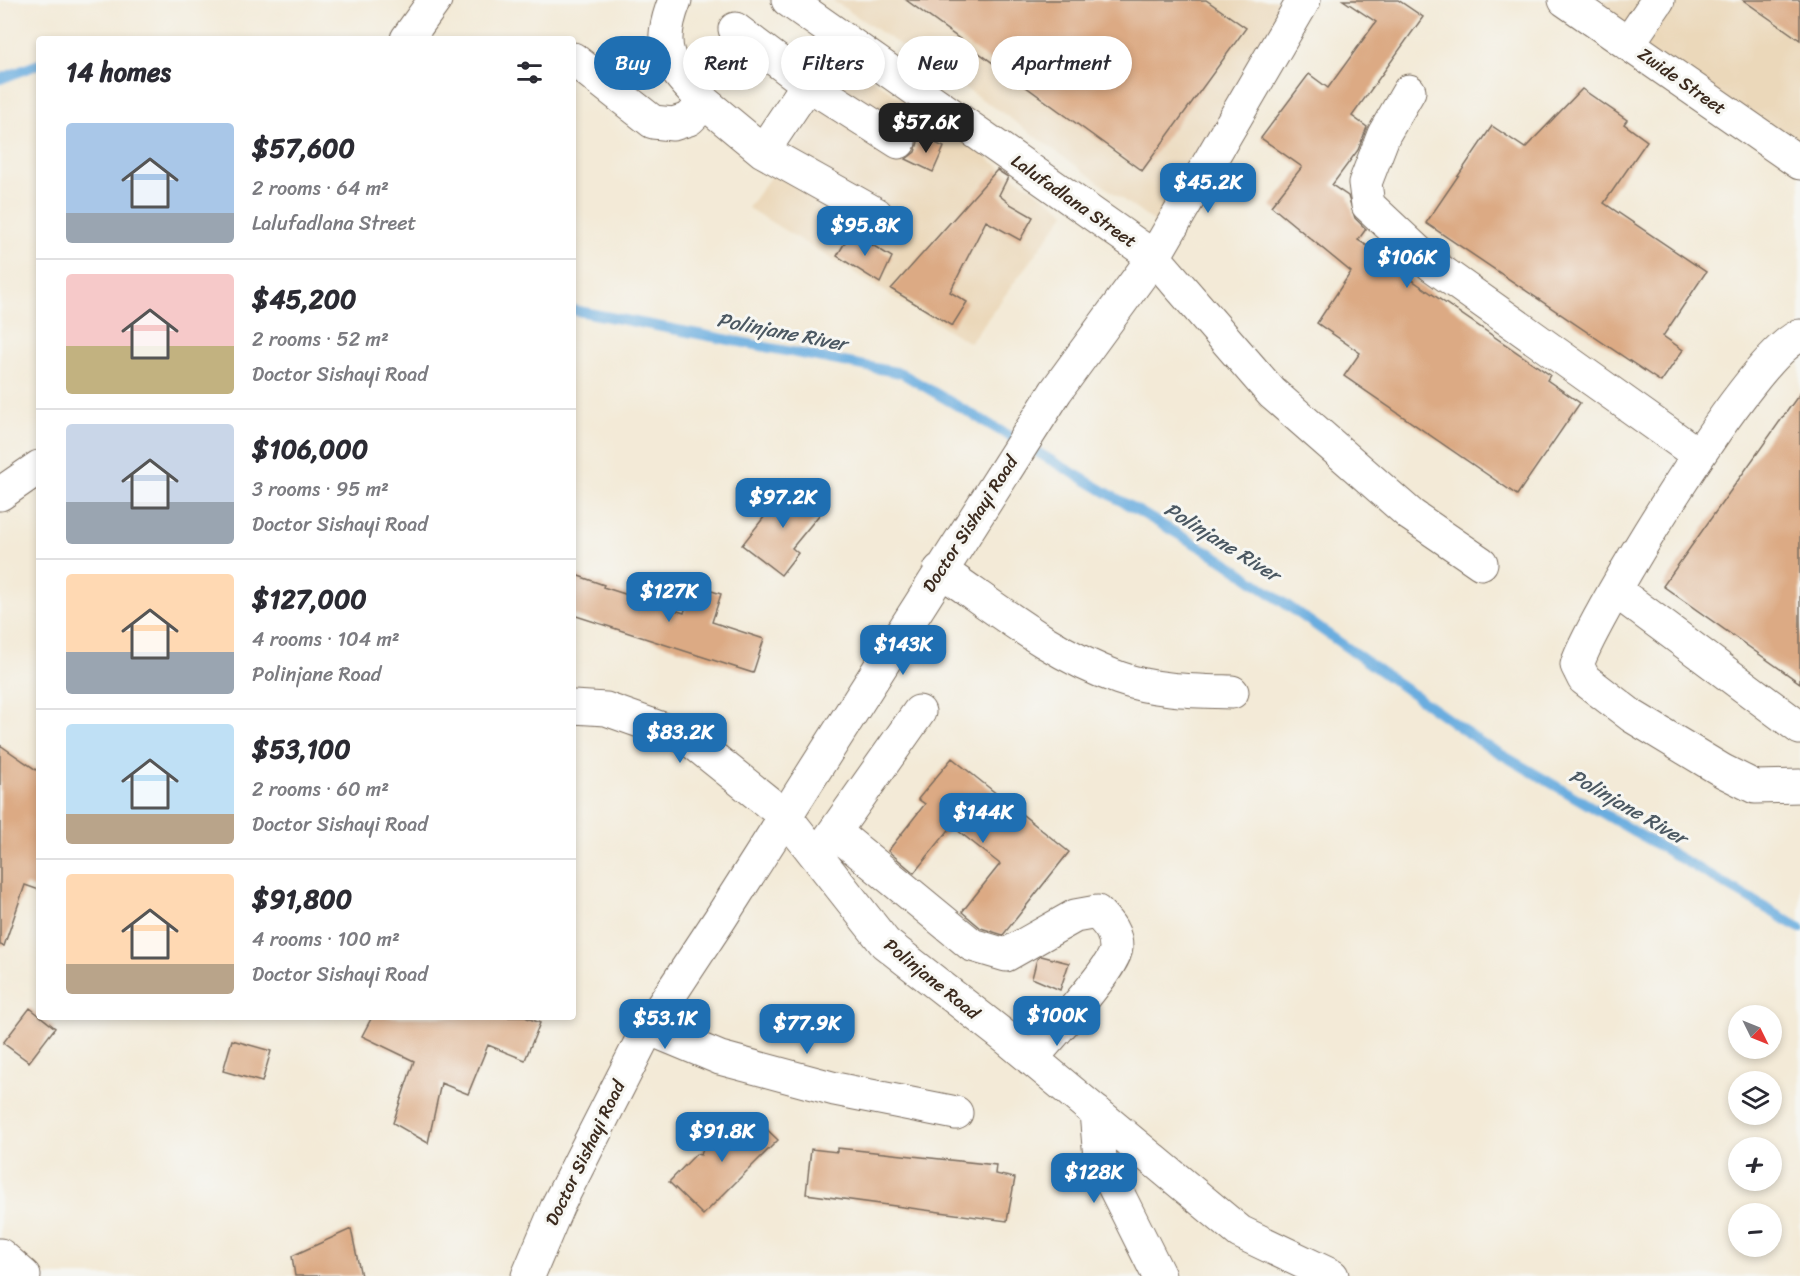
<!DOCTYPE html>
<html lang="en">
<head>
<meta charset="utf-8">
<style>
	body { margin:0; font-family:Sriracha,sans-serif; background:#f7f7f7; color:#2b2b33; height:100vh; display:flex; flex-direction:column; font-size:22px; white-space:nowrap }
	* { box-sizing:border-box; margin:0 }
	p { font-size:20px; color:#7c7c81 }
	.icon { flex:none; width:33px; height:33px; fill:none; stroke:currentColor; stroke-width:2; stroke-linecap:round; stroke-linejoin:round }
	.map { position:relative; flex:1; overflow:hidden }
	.side { position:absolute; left:36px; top:36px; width:540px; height:984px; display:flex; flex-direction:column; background:#fff; border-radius:6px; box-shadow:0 3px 9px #0003 }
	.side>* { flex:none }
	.banner { position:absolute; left:594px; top:36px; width:570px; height:54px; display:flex; gap:12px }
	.needle { width:39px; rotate:133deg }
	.controls { position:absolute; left:1728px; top:1005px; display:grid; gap:12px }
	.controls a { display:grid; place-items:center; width:54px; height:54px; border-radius:50%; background:#fff; box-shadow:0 3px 9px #0003; font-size:30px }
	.price { position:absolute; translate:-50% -51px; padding:0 14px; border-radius:12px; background:#1f6fb2; color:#fff; font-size:20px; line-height:39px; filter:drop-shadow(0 2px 3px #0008) }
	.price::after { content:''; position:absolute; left:50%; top:36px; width:18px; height:14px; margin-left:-9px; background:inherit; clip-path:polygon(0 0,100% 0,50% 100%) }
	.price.selected { background:#222; color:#fff }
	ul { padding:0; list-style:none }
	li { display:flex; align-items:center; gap:18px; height:150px; padding:0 30px }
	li+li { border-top:2px solid #e1e1e2 }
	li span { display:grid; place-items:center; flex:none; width:168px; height:120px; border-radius:6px; color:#555 }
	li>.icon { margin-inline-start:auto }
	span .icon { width:72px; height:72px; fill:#fffc; stroke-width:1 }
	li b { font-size:26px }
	h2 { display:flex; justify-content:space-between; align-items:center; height:72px; padding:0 30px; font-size:26px }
	.tag { padding:0 21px; border-radius:27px; background:#fff; box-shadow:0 3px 9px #0003; font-size:21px; line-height:54px }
	.tag.selected { background:#1f6fb2; color:#fff }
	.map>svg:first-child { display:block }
	.built { fill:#ebd8ba }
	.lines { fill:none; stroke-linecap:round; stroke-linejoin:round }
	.stream { stroke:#6aaddf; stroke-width:10 }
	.building { fill:#dcaa84 }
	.minor-casing { stroke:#7b6d5f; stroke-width:35 }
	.minor { stroke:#fff; stroke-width:33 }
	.labels { text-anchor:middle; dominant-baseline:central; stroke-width:6; stroke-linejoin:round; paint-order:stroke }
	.street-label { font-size:18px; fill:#3b2a1e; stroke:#f6f6f2 }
	.water-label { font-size:20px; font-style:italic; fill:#4b5862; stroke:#f6f6f2 }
</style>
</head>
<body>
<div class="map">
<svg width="1800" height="1276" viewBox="0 0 1800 1276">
	<rect width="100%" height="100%" fill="#f6f6f2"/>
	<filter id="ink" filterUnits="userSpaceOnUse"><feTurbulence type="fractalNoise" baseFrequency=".0167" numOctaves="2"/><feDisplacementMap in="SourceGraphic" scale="12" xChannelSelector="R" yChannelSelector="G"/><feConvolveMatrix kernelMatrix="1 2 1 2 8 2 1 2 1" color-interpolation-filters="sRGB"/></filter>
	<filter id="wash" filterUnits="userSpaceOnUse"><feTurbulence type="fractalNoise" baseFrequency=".008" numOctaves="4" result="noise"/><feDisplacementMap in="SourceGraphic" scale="24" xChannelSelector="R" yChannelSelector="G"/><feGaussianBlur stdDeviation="1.35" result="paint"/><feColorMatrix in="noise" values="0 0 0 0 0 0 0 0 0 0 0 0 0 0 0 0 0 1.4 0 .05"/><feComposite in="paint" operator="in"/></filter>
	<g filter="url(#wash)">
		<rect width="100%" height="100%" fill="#f3ead7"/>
		<path class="built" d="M832,0H1301L1162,228L1007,116Z
			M1565,0H1800V163Z
			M851,64L1066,212L970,343L748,208Z"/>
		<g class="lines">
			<path class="stream" d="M0,79L39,64
				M573,310L901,373L1226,562L1482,743L1800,928"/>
		</g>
		<g id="blocks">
			<path class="building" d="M906,0H1206L1246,28L1142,171Z
				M1343,0H1398L1423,17L1352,116L1367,127L1358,150L1332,185L1348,196L1355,218L1366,229L1358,240L1395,264L1393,267L1550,375L1547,380L1580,403L1517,495L1344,376L1360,353L1317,323L1351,272L1271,206L1302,167L1261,138L1309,74L1328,88L1376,22Z
				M1743,0H1800V40Z
				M1582,89L1627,120L1624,124L1647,141L1604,203L1706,272L1663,336L1683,350L1661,382L1426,223L1492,126L1525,148Z
				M916,134L944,147L933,172L906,159L915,152L918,142Z
				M997,170L1008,177L999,195L1010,204L1033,217L1020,240L986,221L950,292L967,302L952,326L891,289Z
				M851,232L892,257L880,283L837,256Z
				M1800,393V683L1663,586Z
				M791,483L824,509L792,548L798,553L781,575L742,545Z
				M573,574L604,585L603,587L684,613L693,585L721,594L712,622L764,639L753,673L573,615Z
				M0,745L39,772V890L25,885L4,946L0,945Z
				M952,758L1069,852L1003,935L981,928L962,912L1000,864L952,826L914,873L888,851L925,804L918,799Z
				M1041,956L1069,963L1060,990L1032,978L1037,959Z
				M30,1008L55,1028L29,1062L3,1043Z
				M372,1017H525L540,1023L525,1060L488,1045L468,1094L441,1083L428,1143L393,1123L414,1061L362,1036Z
				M232,1040L271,1051L262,1082L223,1071Z
				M713,1117L734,1138L755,1118L778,1140L703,1215L669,1182L696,1154L701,1155Z
				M837,1148L996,1165L995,1174L1015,1178L1007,1221L806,1194L811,1149L837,1152Z
				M351,1229L361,1276H295L292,1256Z"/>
		</g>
	</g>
	<g filter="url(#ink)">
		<use href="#blocks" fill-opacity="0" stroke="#7b6d5f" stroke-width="1.5"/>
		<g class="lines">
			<g class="minor-casing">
				<path id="minor" d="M788,0L1154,257L1272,393L1411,515L1481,563
					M1565,0L1800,163
					M735,29L808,84L899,142
					M407,39L435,0
					M1628,44L1658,0
					M573,59L653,122L673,124L689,119L705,103C671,66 654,53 675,0
					M1409,91L1384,134L1365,183L1368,205L1432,265L1697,454
					M705,103L763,151L876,214
					M763,151L808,84
					M1800,336C1758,345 1593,616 1577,665L1584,679L1632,716L1723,771L1755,787L1800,786
					M0,494L39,467
					M940,570C997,609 1053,655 1119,678C1155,691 1195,691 1232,692
					M1616,591L1800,728
					M573,707L606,709L688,738L785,816L885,943L1009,1040L1240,1232L1332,1276
					M835,832L972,945L1006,955L1075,916L1097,912C1107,923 1116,931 1116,948C1115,967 1047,1040 1031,1059
					M823,848L919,712
					M648,1028L720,1058L835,1089L956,1113
					M1096,1112L1100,1158L1159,1276
					M0,1255L24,1276
					M528,1276L558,1205L648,1028L720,919L1056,391L1154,257L1304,0"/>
			</g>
			<use href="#minor" class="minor"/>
		</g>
	</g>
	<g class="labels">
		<g class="street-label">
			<text transform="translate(1682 81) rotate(35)">Zwide Street</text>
			<text transform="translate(1074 201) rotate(35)">Lalufadlana Street</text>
			<text transform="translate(970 524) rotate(-57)">Doctor Sishayi Road</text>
			<text transform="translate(932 979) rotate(39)">Polinjane Road</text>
			<text transform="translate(585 1153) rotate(-64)">Doctor Sishayi Road</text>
		</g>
		<g class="water-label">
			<text transform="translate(782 332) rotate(11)">Polinjane River</text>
			<text transform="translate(1222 542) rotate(32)">Polinjane River</text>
			<text transform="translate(1628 807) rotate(30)">Polinjane River</text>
		</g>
	</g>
</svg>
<div class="controls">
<a><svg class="needle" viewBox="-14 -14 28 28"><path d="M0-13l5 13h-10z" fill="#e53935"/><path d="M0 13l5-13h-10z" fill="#7c7c81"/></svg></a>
<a><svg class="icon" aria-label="layers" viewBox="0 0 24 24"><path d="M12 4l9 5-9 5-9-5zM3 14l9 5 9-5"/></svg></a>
<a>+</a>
<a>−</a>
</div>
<b class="price selected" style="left:926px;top:154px">$57.6K</b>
<b class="price" style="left:1208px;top:214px">$45.2K</b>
<b class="price" style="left:865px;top:257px">$95.8K</b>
<b class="price" style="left:1407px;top:289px">$106K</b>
<b class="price" style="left:783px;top:529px">$97.2K</b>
<b class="price" style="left:669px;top:623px">$127K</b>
<b class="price" style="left:903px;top:676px">$143K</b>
<b class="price" style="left:680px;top:764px">$83.2K</b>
<b class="price" style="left:983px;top:844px">$144K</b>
<b class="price" style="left:1057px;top:1047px">$100K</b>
<b class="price" style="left:665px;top:1050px">$53.1K</b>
<b class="price" style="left:807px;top:1055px">$77.9K</b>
<b class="price" style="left:722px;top:1163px">$91.8K</b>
<b class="price" style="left:1094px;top:1204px">$128K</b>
<div class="banner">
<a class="tag selected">Buy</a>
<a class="tag">Rent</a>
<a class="tag">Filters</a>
<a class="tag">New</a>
<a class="tag">Apartment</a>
</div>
<section class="side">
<h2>14 homes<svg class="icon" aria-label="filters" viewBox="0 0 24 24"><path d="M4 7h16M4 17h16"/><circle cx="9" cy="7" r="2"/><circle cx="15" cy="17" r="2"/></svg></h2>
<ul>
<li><span style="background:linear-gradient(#a9c7e8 75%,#9aa5b1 0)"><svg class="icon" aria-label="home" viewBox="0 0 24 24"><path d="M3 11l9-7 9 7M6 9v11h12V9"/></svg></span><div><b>$57,600</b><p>2 rooms · 64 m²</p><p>Lalufadlana Street</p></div></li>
<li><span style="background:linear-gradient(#f6c9c9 60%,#c2b280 0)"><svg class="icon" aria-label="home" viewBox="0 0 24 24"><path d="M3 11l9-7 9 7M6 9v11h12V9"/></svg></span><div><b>$45,200</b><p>2 rooms · 52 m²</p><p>Doctor Sishayi Road</p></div></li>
<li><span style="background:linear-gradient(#c9d6e8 65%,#9aa5b1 0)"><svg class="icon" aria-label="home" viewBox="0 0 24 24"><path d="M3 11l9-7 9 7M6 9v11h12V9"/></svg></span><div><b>$106,000</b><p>3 rooms · 95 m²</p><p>Doctor Sishayi Road</p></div></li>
<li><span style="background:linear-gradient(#ffd9b3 65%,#9aa5b1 0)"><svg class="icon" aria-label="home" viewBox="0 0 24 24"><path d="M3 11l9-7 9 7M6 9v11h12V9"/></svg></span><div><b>$127,000</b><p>4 rooms · 104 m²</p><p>Polinjane Road</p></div></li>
<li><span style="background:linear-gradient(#bfe0f5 75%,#b9a48a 0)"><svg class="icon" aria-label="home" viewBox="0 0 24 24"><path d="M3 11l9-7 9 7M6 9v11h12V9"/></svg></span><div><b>$53,100</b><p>2 rooms · 60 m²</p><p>Doctor Sishayi Road</p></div></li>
<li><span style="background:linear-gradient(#ffd9b3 75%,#b9a48a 0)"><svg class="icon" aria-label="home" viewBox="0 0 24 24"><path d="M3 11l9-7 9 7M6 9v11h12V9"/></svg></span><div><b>$91,800</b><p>4 rooms · 100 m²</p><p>Doctor Sishayi Road</p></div></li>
</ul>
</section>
</div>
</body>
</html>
